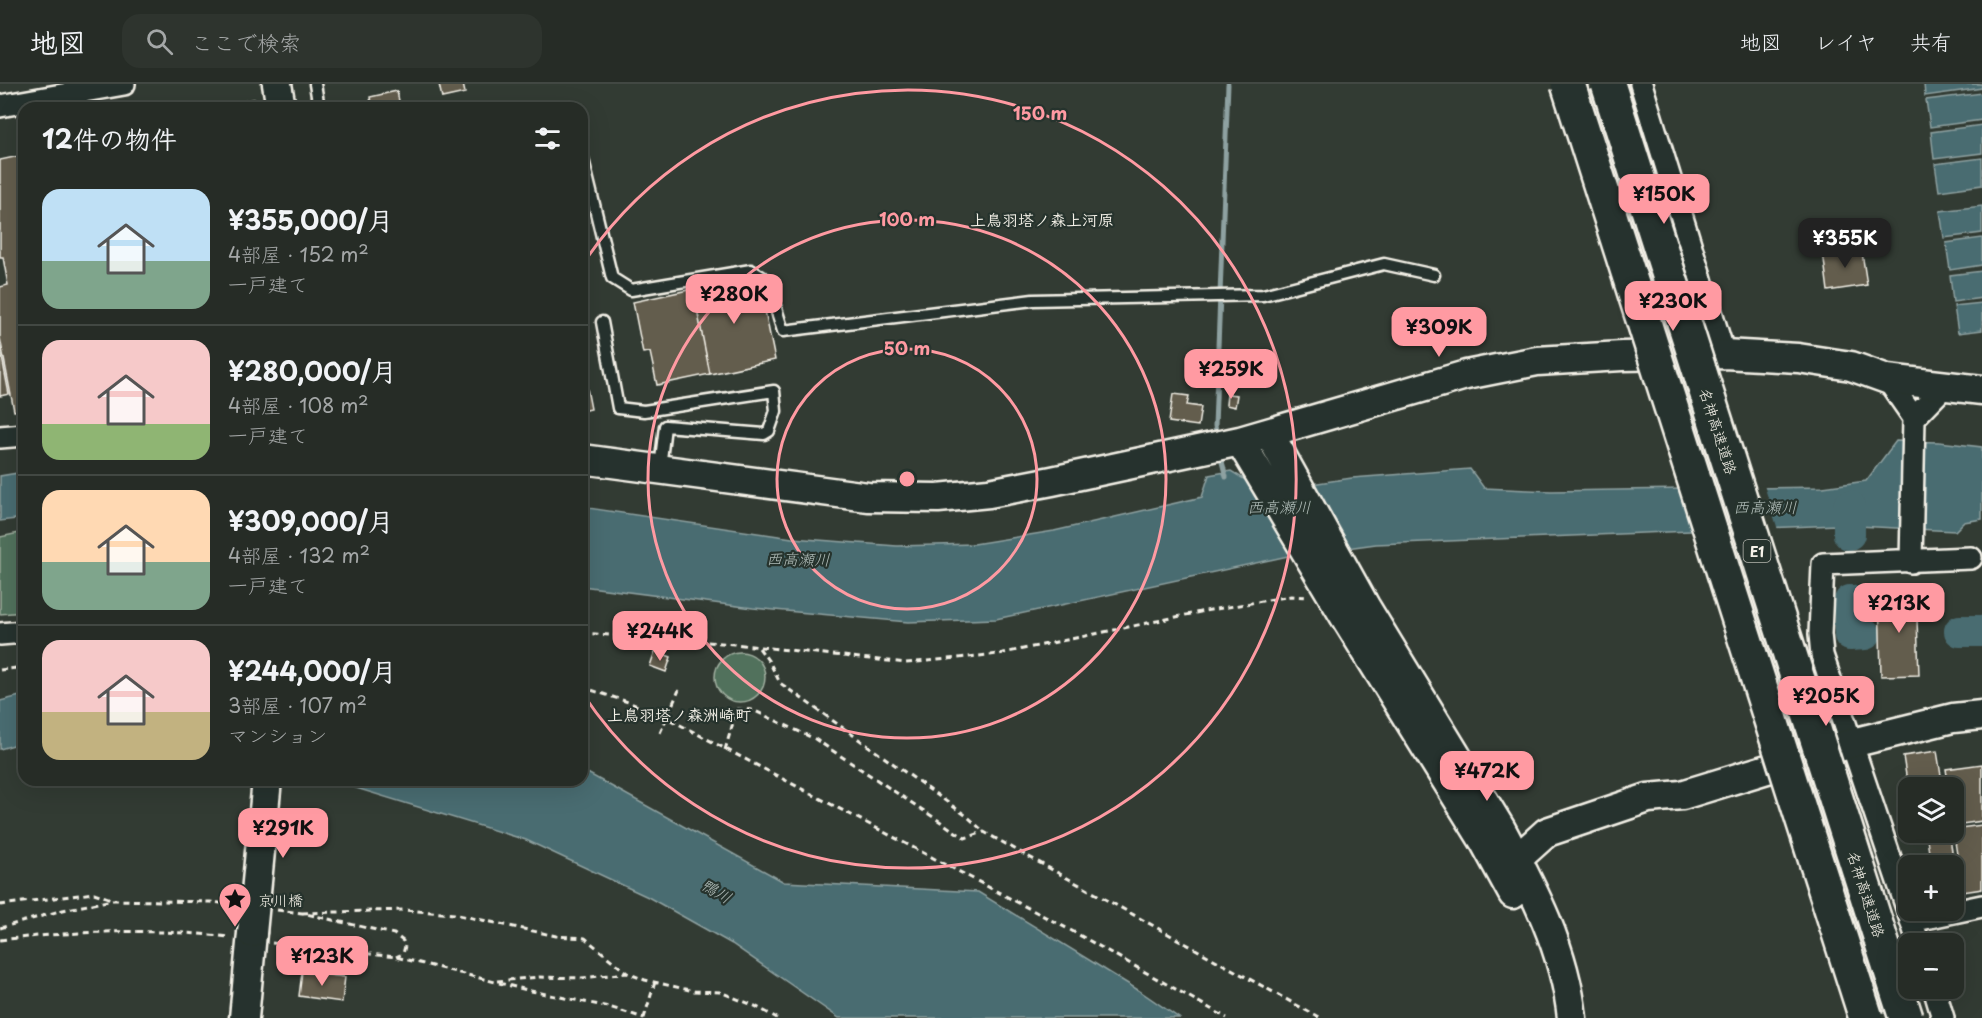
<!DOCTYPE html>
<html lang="ja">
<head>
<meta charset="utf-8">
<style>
	body { margin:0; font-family:"Playpen Sans","Klee One",sans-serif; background:#2e342e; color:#f1f3f6; height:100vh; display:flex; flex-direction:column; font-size:22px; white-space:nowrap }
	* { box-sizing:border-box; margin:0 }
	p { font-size:20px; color:#a4a7a7 }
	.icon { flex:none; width:33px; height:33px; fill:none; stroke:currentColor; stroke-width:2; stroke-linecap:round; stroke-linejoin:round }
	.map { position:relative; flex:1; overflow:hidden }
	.sheet { position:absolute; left:18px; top:18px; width:570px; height:684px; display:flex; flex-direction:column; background:#262c26; border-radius:18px; box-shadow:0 6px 24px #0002,0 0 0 2px #424843 }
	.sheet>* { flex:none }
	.fabs { position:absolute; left:1898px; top:693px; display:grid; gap:12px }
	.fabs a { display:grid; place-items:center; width:66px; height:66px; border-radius:12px; background:#262c26; box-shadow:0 6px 24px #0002,0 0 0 2px #424843; font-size:30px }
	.price { position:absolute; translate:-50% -51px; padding:0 14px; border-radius:12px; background:#ff9aa2; color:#111; font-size:20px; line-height:39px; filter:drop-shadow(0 2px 3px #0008) }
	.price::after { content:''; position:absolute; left:50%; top:36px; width:18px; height:14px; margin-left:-9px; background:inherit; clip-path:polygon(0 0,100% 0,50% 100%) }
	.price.active { background:#222; color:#fff }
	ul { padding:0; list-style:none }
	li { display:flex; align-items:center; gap:18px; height:150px; padding:0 24px }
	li+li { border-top:2px solid #424843 }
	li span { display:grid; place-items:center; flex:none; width:168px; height:120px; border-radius:18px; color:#555 }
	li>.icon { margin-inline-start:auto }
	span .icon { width:72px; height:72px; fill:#fffc; stroke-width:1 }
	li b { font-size:26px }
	h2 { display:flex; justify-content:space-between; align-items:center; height:72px; padding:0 24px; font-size:26px }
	header { display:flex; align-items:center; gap:36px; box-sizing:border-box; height:84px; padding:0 30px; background:#262c26; border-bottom:2px solid #424843 }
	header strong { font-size:28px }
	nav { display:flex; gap:33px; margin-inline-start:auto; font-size:21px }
	.search { width:420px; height:54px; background:#2e342e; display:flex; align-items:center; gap:15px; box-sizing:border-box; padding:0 21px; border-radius:18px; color:#a4a7a7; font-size:22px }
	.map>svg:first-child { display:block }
	.green { fill:#51715b; stroke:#a2b1a2; stroke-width:1.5 }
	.water { fill:#4a6c71; stroke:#8ea1a1; stroke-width:1.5 }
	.pier { fill:#323b33 }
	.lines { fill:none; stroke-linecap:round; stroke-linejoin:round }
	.stream { stroke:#8ea1a1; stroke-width:5 }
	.river { stroke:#4a6c71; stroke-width:32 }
	.building { fill:#645d4d; stroke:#f4f1e8; stroke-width:1.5 }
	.lane-casing { stroke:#f4f1e8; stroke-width:15 }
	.street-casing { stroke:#f4f1e8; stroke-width:26 }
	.secondary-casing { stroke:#f4f1e8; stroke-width:33 }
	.path { stroke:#f4f1e8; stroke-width:3; stroke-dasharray:6 4.5; stroke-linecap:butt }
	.lane { stroke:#26332d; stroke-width:10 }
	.street { stroke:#26332d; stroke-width:21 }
	.secondary { stroke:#26332d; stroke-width:28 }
	.secondary-bridge-casing { stroke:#f4f1e8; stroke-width:33; stroke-linecap:butt }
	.highway-bridge-casing { stroke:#f4f1e8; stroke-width:38; stroke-linecap:butt }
	.secondary-bridge { stroke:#26332d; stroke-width:28 }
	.highway-bridge { stroke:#26332d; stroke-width:33 }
	.ring { fill:none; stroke:#ff9aa2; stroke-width:3 }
	.labels { text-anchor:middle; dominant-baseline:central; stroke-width:4.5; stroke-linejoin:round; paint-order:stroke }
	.shield { fill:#26332d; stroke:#b6b8b0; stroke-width:1.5 }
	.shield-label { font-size:14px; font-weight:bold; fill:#f4f1e8 }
	.street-label { font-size:15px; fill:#f4f1e8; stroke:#26332d }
	.poi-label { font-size:15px; fill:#f4f1e8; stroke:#26332d; text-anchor:start }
	.neighbourhood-label { font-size:16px; font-weight:bold; fill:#f4f1e8; stroke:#26332d }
	.water-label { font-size:16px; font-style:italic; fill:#b0bcb8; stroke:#26332d }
	.centre { fill:#ff9aa2; stroke:#26332d; stroke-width:3 }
	.ring-label { font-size:18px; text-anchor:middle; font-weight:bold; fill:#ff9aa2; stroke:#26332d; stroke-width:4.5; stroke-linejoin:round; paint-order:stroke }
</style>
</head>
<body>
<header>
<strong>地図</strong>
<div class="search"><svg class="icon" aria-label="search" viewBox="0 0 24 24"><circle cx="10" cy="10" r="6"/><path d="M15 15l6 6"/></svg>ここで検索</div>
<nav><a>地図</a><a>レイヤ</a><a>共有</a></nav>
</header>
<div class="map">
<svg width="1982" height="934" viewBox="0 0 1982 934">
	<rect width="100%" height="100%" fill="#323b33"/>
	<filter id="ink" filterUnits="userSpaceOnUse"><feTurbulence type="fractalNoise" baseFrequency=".0167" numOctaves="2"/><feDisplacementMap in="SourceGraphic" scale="12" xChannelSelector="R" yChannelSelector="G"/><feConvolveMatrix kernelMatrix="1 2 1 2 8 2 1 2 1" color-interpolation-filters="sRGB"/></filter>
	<g filter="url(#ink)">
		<path class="green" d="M24,448V528L0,530V453Z
			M715 593a25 25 0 1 1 50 0a25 25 0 1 1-50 0Z"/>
		<path class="water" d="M1924,0H1982V4L1925,12Z
			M1982,9V36L1930,43L1926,16Z
			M1982,41V69L1934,75L1931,48Z
			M1982,74V101L1939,107L1935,80Z
			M1982,122V149L1944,154L1940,127Z
			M1982,154V181L1950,186L1946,159Z
			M1982,187V214L1953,218L1950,191Z
			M1982,219V246L1958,249L1954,222Z
			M1896,357L1939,358L1982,363V435L1964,438L1955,447L1837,441L1376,460L1288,472L996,535L908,538L753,524L582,502V423L792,454L897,462L974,460L1054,447L1202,413L1209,391L1231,387L1263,407L1352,394L1470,385L1484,404L1551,407L1823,403L1866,397Z
			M24,388V434L0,437V392Z
			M24,611V658L0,665V617Z
			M582,686L784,798L978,808L1138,906L1179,934H839L732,860L648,813L526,756L330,696H582Z"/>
		<path class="pier" d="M1764,401L1778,446L1692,450L1677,402Z"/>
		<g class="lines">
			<path class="stream" d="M1217,352L1215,342L1228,0
				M1220,370L1226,393"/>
			<path class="river" d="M1849,422V450
				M1850,517V551L1865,550
				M1960,547H1982"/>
		</g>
		<path class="building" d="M439,0H463L465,9L442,14Z
			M397,7L400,22L372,24L370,13Z
			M254,15L256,24H209Z
			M24,71V326L14,327L0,254V203L8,201L3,173H0V76Z
			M1861,162L1867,201L1828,207L1823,168Z
			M758,192L775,276L710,290L693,205Z
			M693,205L710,290L657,301L650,268L643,269L633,218Z
			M0,263L9,310L0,312Z
			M582,279L591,325L582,327Z
			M1173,310L1189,312L1187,321L1201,323L1198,342L1169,338Z
			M1227,310L1237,311L1235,323L1226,321Z
			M1916,507L1919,591L1881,592L1879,508Z
			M655,567L671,573L666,588L650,582Z
			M1937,667L1943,704H1908L1903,672Z
			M1982,680V737L1955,741L1953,704H1949L1946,685Z
			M1982,741V805L1963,808L1953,745Z
			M1926,748H1949L1958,806L1953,807V782H1931Z
			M302,888L345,893L342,918L299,912Z"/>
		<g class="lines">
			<g class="lane-casing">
				<path id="lane" d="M315,0L319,24
					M582,71L612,194L631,206L751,186L767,196L783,247L1033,216L1263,211L1384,180L1434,191
					M602,238L618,324L644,327L774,307L776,327L769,347L764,350L665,342L660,384"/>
			</g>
			<g class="street-casing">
				<path id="street" d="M1641,0L1724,270
					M0,22L124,0
					M1887,295L1914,334L1945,302
					M0,353L24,351
					M1911,478L1914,334
					M0,550L24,548
					M1911,837L1982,822
					M1919,860L1822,571L1820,550L1823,480L1971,474
					M1934,904L1943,934"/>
			</g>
			<g class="secondary-casing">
				<path id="secondary" d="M277,0L281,24
					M1269,349L1365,522L1501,745C1533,805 1565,865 1572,934
					M1240,357L1345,533L1484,757L1513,810
					M582,375L868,413L938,414L989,409L1052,397L1240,357L1466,291L1537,277L1622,272L1724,270L1798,274L1851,282L1887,295L1982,306
					M1517,775L1547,748L1648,714L1682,711L1852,659L1953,634L1982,631
					M244,934L252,849"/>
			</g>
			<path class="path" d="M582,549L734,560L906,579L999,570L1205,527L1291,512L1307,513
				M759,564L770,579L780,599L968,733L984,748
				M0,586L24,583
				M582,603L628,618L667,634L1072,847L1227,934
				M660,649L679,606
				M725,666L737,625L753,626L815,655L965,754L984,748L1320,934
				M0,821L94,809L111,815
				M277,826L302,829L394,850L403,857L405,862L403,870L396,873
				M302,829L405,826L454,830L556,852L585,854L627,889L645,896L694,907L720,908L755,922L777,934
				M0,844L63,826L112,816L210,818L232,820
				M0,856C76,847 153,844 229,853
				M272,859L396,873L531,907L609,923L644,934
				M497,897L539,893L582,894L627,889
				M644,934L655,898"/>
			<use href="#lane" class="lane"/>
			<use href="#street" class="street"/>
			<use href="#secondary" class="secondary"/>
			<g class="secondary-bridge-casing">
				<path id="secondary-bridge" d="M252,849L267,696"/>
			</g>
			<g class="highway-bridge-casing">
				<path id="highway-bridge" d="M1568,0L1866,934
					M1608,0L1906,934"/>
			</g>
			<use href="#secondary-bridge" class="secondary-bridge"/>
			<use href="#highway-bridge" class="highway-bridge"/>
		</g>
	</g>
	<g class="ring">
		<circle cx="907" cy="395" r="130"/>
		<circle cx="907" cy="395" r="259"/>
		<path d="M583 180A389 389 0 1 1 583 610"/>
	</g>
	<defs>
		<g id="sight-pin" transform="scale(1.725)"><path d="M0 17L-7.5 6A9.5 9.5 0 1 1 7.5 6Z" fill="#ff9aa2" stroke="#26332d"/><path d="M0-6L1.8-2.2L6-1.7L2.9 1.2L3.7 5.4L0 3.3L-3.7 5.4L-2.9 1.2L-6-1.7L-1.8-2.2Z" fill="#111"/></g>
	</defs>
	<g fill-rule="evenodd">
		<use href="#sight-pin" x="235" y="815"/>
	</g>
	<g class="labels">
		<rect class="shield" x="1743.5" y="456" width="27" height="22" rx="4.5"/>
		<g class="shield-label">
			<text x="1757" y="467">E1</text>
		</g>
		<g class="street-label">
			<text transform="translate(1719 347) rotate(72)">名神高速道路</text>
			<text transform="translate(1867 810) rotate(72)">名神高速道路</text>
		</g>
		<g class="poi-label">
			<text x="258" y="815">京川橋</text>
		</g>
		<g class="neighbourhood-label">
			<text x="1042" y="135">上鳥羽塔ノ森上河原</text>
			<text x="679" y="630">上鳥羽塔ノ森洲崎町</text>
		</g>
		<g class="water-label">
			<text x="1279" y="422">西高瀬川</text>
			<text x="1765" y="422">西高瀬川</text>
			<text transform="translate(798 474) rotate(1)">西高瀬川</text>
			<text transform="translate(717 806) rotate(31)">鴨川</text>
		</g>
	</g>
	<circle cx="907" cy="395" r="9" class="centre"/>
	<g class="ring-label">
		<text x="1040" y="36">150 m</text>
		<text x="907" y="142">100 m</text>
		<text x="907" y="271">50 m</text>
	</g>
</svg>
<div class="fabs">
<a><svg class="icon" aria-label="layers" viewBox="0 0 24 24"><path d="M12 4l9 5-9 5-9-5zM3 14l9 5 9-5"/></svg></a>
<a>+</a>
<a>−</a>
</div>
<b class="price" style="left:1664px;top:141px">¥150K</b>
<b class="price active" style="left:1845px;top:185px">¥355K</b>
<b class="price" style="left:734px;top:241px">¥280K</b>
<b class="price" style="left:1673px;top:248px">¥230K</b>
<b class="price" style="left:1439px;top:274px">¥309K</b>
<b class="price" style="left:1231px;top:316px">¥259K</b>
<b class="price" style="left:1899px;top:550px">¥213K</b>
<b class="price" style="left:660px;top:578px">¥244K</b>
<b class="price" style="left:1826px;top:643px">¥205K</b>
<b class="price" style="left:1487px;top:718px">¥472K</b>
<b class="price" style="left:283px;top:775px">¥291K</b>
<b class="price" style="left:322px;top:903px">¥123K</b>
<section class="sheet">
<h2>12件の物件<svg class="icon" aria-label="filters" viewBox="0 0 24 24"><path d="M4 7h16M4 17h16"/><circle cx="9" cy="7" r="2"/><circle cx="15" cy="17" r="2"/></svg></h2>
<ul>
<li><span style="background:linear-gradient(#bfe0f5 60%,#7fa58c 0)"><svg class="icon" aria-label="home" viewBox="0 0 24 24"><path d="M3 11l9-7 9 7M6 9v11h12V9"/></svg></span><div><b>¥355,000/月</b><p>4部屋 · 152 m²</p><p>一戸建て</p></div></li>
<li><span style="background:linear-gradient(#f6c9c9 70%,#8fb573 0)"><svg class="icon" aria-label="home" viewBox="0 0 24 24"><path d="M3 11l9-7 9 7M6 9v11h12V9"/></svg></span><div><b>¥280,000/月</b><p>4部屋 · 108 m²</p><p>一戸建て</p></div></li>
<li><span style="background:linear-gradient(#ffd9b3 60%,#7fa58c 0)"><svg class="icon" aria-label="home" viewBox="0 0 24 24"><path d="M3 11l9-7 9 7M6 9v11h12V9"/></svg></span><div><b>¥309,000/月</b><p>4部屋 · 132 m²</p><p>一戸建て</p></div></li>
<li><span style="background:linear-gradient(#f6c9c9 60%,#c2b280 0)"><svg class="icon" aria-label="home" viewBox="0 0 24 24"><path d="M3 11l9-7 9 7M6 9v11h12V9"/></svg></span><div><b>¥244,000/月</b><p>3部屋 · 107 m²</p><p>マンション</p></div></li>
</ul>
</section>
</div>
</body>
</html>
